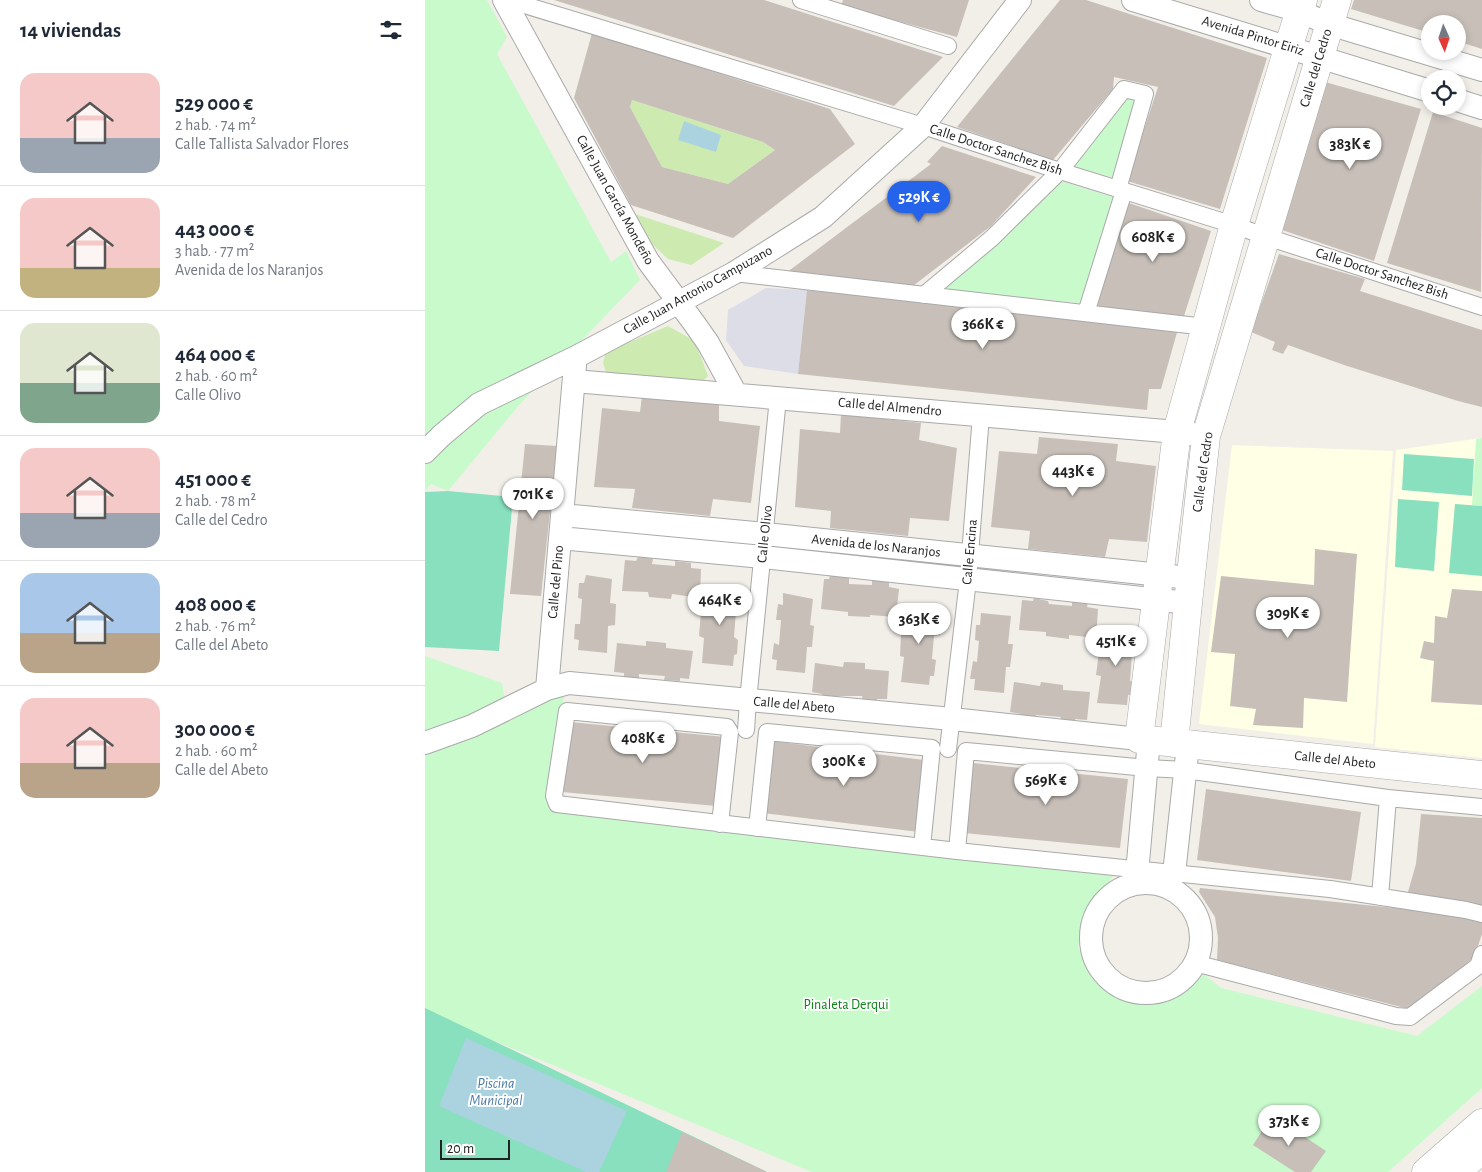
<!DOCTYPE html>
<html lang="es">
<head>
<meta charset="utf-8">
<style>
	body { margin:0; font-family:"Alegreya Sans",sans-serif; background:#f2f2f3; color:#1f2937; height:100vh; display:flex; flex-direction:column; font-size:19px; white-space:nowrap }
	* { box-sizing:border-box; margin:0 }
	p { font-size:16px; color:#747a83 }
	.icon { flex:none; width:28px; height:28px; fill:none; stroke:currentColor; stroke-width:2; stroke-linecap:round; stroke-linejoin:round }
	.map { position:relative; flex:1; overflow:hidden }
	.drawer { display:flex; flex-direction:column; background:#fff; width:425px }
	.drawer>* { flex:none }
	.needle { width:32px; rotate:177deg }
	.buttons { position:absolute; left:996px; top:15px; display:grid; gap:10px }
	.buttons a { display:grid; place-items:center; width:45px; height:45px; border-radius:50%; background:#fff; box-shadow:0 2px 8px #0003; font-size:25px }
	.scale { position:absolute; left:15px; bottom:12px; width:70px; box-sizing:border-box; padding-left:5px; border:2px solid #222; border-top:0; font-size:14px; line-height:18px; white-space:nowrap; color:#222; -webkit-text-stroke:4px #fff; paint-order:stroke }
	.price { position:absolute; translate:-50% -42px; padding:0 11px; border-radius:18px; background:#fff; color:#222; font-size:16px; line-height:32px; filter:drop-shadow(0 1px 2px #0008) }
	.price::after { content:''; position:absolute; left:50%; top:30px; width:15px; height:11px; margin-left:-8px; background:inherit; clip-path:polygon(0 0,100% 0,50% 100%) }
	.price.current { background:#2563eb; color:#fff }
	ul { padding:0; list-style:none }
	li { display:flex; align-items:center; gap:15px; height:125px; padding:0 20px }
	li+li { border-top:1px solid #e0e1e3 }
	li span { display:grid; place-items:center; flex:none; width:140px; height:100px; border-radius:15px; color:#555 }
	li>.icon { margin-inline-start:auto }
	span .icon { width:60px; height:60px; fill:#fffc; stroke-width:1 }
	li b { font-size:21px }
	h2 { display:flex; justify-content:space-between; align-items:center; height:60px; padding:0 20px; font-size:21px }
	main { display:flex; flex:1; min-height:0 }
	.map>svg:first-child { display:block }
	.education { fill:#ffffe5 }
	.grass { fill:#cdebb0 }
	.park { fill:#c8facc }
	.pitch { fill:#88e0be }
	.plaza { fill:#dddde8 }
	.water { fill:#aad3df }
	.building { fill:#c7bfb8; fill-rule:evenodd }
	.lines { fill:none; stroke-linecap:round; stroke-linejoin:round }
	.pedestrian-casing { stroke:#a9a9a9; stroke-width:18 }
	.minor-casing { stroke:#a9a9a9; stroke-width:24 }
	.tertiary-casing { stroke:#a9a9a9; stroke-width:29 }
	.pedestrian { stroke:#fff; stroke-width:16 }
	.minor { stroke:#fff; stroke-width:22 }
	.tertiary { stroke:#fff; stroke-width:28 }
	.labels { text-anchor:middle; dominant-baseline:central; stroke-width:4; stroke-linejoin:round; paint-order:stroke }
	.street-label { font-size:14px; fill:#222; stroke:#fff }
	.park-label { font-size:14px; fill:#0c8416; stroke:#fff }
	.water-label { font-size:15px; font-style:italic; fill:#4a7aab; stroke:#fff }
</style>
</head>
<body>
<main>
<section class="drawer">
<h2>14 viviendas<svg class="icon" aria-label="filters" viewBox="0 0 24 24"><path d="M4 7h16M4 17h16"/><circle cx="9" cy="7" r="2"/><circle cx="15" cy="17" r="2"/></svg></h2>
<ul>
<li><span style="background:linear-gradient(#f6c9c9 65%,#9aa5b1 0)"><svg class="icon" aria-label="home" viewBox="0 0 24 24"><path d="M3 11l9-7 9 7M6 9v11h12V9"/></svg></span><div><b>529 000 €</b><p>2 hab. · 74 m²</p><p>Calle Tallista Salvador Flores</p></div></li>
<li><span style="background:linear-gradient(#f6c9c9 70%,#c2b280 0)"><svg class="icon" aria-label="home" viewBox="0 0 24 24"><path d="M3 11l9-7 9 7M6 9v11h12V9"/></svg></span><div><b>443 000 €</b><p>3 hab. · 77 m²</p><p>Avenida de los Naranjos</p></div></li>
<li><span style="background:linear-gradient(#dfe7d0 60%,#7fa58c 0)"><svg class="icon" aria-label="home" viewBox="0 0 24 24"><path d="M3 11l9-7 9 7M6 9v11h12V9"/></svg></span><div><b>464 000 €</b><p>2 hab. · 60 m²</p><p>Calle Olivo</p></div></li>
<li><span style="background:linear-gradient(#f6c9c9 65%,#9aa5b1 0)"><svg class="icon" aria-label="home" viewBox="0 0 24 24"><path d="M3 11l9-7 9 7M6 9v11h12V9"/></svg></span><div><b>451 000 €</b><p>2 hab. · 78 m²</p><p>Calle del Cedro</p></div></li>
<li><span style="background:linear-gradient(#a9c7e8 60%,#b9a48a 0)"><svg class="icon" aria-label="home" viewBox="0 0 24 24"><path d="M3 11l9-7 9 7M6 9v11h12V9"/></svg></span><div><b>408 000 €</b><p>2 hab. · 76 m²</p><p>Calle del Abeto</p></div></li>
<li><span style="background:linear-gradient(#f6c9c9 65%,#b9a48a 0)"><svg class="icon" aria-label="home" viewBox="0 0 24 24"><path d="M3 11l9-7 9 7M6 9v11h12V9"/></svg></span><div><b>300 000 €</b><p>2 hab. · 60 m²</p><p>Calle del Abeto</p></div></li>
</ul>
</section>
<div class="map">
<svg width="1057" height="1172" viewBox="0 0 1057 1172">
	<rect width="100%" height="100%" fill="#f2efe9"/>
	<path class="education" d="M1057,438V758L950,747L971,450Z
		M807,445L968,451L948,744L774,724Z"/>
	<path class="grass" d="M207,100L338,142L350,150L303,184L237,167L205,107Z
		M210,214L299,243L266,265L243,259L228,245Z
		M243,326L270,341L283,376L276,383L181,372L178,363L181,352Z"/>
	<path class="park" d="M0,0H62L82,37L72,54L186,262L201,251L215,280L95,404L23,491L6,484L0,491Z
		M701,97L711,99L690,178L648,166Z
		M635,181L688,197L655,303L514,289C560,260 597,220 635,181Z
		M1057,438V506L1047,505L1051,439Z
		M0,656L77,683L83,717L139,695L125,799L496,845L688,876L661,915L653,948L680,986L704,1000L731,1004L758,990L776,972L796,988L992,1036L1057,986V1088L963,1172H387L33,1026L0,1107Z"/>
	<path class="pitch" d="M979,454L1049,459L1047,496L977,490Z
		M23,491L88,497L74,651L0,647V492Z
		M973,499L1014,502L1009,571L970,567Z
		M1030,504L1057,506V576L1024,573Z
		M0,1008L342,1172H0Z"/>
	<path class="plaza" d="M341,288L382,290L373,374L319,366L301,340L303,310Z"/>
	<path class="water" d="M259,121L296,135L291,152L253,140Z
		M41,1038L202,1111L174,1172H161L14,1106Z"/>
	<path class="building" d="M129,0H339L518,57L469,106Z
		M418,0H544L532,37L416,6Z
		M635,0H661L842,58L795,209L702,181L733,87L689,77L688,89L628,160L532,127Z
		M929,0H1057V49L1032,41V24H1005V33L926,9Z
		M167,33L405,109L430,144L308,238L206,205L149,98ZM207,100L338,142L350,150L303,184L237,167L205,107Z
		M900,82L996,109L949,261L854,229Z
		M1008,112L1057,128L1056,292L962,263Z
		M517,146L611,177L566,226L484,289L362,274L365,270L506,164L502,162Z
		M701,202L786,231L759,316L671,307Z
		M854,254L940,279L935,291L1057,330V407L1033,401L919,365L863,345L858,354L847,350L850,342L826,332Z
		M382,290L753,329L736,389H724L722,410L373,374Z
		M217,396L294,403V421L335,426L326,503L288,499L285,516L207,508L210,489L169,487L177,408L215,412Z
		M416,414L496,423L494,440L532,448L524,521L485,518L483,536L405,528L406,511L370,507L375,429L415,433Z
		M614,437L693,444L691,461L731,466L722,542L684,539L680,557L603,549L605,531L566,527L574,451L612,454Z
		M100,444L132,446L116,596L85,594Z
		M890,549L932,554L922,702L879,698L878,728L828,725L831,709L805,706L810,654L786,652L796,576L889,585Z
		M214,555L228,559L227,564L250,566V561L266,563V568L276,569L275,598L247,594L246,599L224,597L223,592L197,591L200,560L211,561Z
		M161,575L187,579L185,603L191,604L190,625L183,626L182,653L153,650L154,640L149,639L150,624H155L157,599L153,598L154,583H159Z
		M405,575L424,577V584L447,585V580L464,582V587L474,589L471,617L445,615V617L423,616V612L396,609L399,579H404Z
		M285,585L315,589L314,600H318L316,612L311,611L309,637L313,640L312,654L309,655L308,666L277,663L279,638L274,636L276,611H282Z
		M1027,589L1057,591V705L1006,702L1009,661L995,658L999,641L1009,643L1010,616L1022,618Z
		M358,593L388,599L385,625L389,626L387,647H382L380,673L351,670L352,660L347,659L349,643L354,645L356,620H351L353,604L358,605Z
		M609,598L623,601L624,604L647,606V601L663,603L662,607L673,609L671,638L644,635V639L621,636V632L594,630L597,600L608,601Z
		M481,607L514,610L513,618L516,619L515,635L509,636L507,659L511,660L509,676H505L504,685L476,682L479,657L475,656L476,633L480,634Z
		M556,613L586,616L583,644H588L585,667H581L579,693L549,690L550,679H545L548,661L552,662L554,641L550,640L551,625H555Z
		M681,629L709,631V641L712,642L711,655L707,654L705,681L708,682L707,695H703L702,705L672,703L676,676L671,675L674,652L678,653Z
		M221,641L241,643V648L268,651L264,679L255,678V681L239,680L240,676L214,674V678L199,677V673L189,672L192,643L221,646Z
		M419,662L440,663V669L464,671L462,699H452L451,702L438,701L437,696H413V699L398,697L397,694L387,692L390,663L418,667Z
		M589,682L615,686L616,682L638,685V690L665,692L662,720L650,719V723L635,721L636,717L611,715V719L595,717L596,714L585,712Z
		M145,722L300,737L291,806L137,792Z
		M346,741L499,760L494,832L338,813Z
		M548,763L703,779L695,848L539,833Z
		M781,789L936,812L926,881L772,860Z
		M996,814L1057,818V908L983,892L991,864Z
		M775,888L1019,913L1057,922V934L1049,957L988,1010L792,960L793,938L790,917L774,892Z
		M847,1115L901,1151L886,1172H870L828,1145Z
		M257,1132L342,1172H241Z"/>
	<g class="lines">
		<g class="pedestrian-casing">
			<path id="pedestrian" d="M83,0L498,126L635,171L809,225L842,237L1057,307
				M376,0L523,46
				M309,273L781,327
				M499,295L567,238L635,171L699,89L720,94L693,189
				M661,313L699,191
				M321,730L323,701L353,398
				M523,749L543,580L556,415
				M963,798L760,770L722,768L541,751L532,851L905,889L1041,910L1057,914
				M295,824L305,732L302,727L142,711L129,796L132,804L532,851
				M332,828L342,732L507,748L497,847
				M955,897L963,798L1057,807
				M770,963L971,1016L985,1017L1053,966L1057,954"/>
		</g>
		<g class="minor-casing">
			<path id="minor" d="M79,0L223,261L269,323L283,343L311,394
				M708,0L1005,91
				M836,0L874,11L904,24L1057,70
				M1032,100L1057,108
				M149,381L752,432L781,436
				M0,452L16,436L54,404L151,357L309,273L398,217L498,126L595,0
				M137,515L340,534L765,578
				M135,538L338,557L763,603
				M122,689L150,365
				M0,743L47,726L122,689L144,683L527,719L714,739
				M666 938a55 55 0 1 1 110 0a55 55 0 1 1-110 0Z
				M711,884L724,740
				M741,887L749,874L763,745"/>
		</g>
		<g class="tertiary-casing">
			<path id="tertiary" d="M878,0L809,225L752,432L714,739L1057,775
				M749,743L763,603L781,436L912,0
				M1001,1172L1057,1123
				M1031,1172L1057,1149"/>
		</g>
		<use href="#pedestrian" class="pedestrian"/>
		<use href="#minor" class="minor"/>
		<use href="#tertiary" class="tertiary"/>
	</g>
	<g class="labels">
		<g class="street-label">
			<text transform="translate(828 36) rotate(17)">Avenida Pintor Eiriz</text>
			<text transform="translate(891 68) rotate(-73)">Calle del Cedro</text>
			<text transform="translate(571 150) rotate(18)">Calle Doctor Sanchez Bish</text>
			<text transform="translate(190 200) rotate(61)">Calle Juan García Mondeño</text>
			<text transform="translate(957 274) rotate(18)">Calle Doctor Sanchez Bish</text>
			<text transform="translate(273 290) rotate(-29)">Calle Juan Antonio Campuzano</text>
			<text transform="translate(465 407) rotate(5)">Calle del Almendro</text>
			<text transform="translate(778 472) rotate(-82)">Calle del Cedro</text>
			<text transform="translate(340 534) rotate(-84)">Calle Olivo</text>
			<text transform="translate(451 546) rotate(6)">Avenida de los Naranjos</text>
			<text transform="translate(545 552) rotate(-85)">Calle Encina</text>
			<text transform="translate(131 582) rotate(-85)">Calle del Pino</text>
			<text transform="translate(369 705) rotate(5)">Calle del Abeto</text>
			<text transform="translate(910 760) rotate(6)">Calle del Abeto</text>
		</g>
		<g class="park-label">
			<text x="421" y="1005">Pinaleta Derqui</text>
		</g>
		<g class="water-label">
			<text x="71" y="1083">Piscina<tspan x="71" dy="17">Municipal</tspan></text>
		</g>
	</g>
</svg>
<div class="buttons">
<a><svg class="needle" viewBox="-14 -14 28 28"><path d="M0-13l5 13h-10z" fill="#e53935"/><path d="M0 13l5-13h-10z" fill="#747a83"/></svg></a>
<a><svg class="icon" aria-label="locate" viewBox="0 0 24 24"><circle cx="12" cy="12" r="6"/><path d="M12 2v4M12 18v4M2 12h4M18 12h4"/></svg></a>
</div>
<div class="scale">20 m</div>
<b class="price" style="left:925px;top:170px">383K €</b>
<b class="price current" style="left:494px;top:223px">529K €</b>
<b class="price" style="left:728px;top:263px">608K €</b>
<b class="price" style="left:558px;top:350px">366K €</b>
<b class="price" style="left:648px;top:497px">443K €</b>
<b class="price" style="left:108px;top:520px">701K €</b>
<b class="price" style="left:295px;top:626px">464K €</b>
<b class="price" style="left:863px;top:639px">309K €</b>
<b class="price" style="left:494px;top:645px">363K €</b>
<b class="price" style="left:691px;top:667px">451K €</b>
<b class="price" style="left:218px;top:764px">408K €</b>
<b class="price" style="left:419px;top:787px">300K €</b>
<b class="price" style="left:621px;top:806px">569K €</b>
<b class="price" style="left:864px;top:1147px">373K €</b>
</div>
</main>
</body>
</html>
